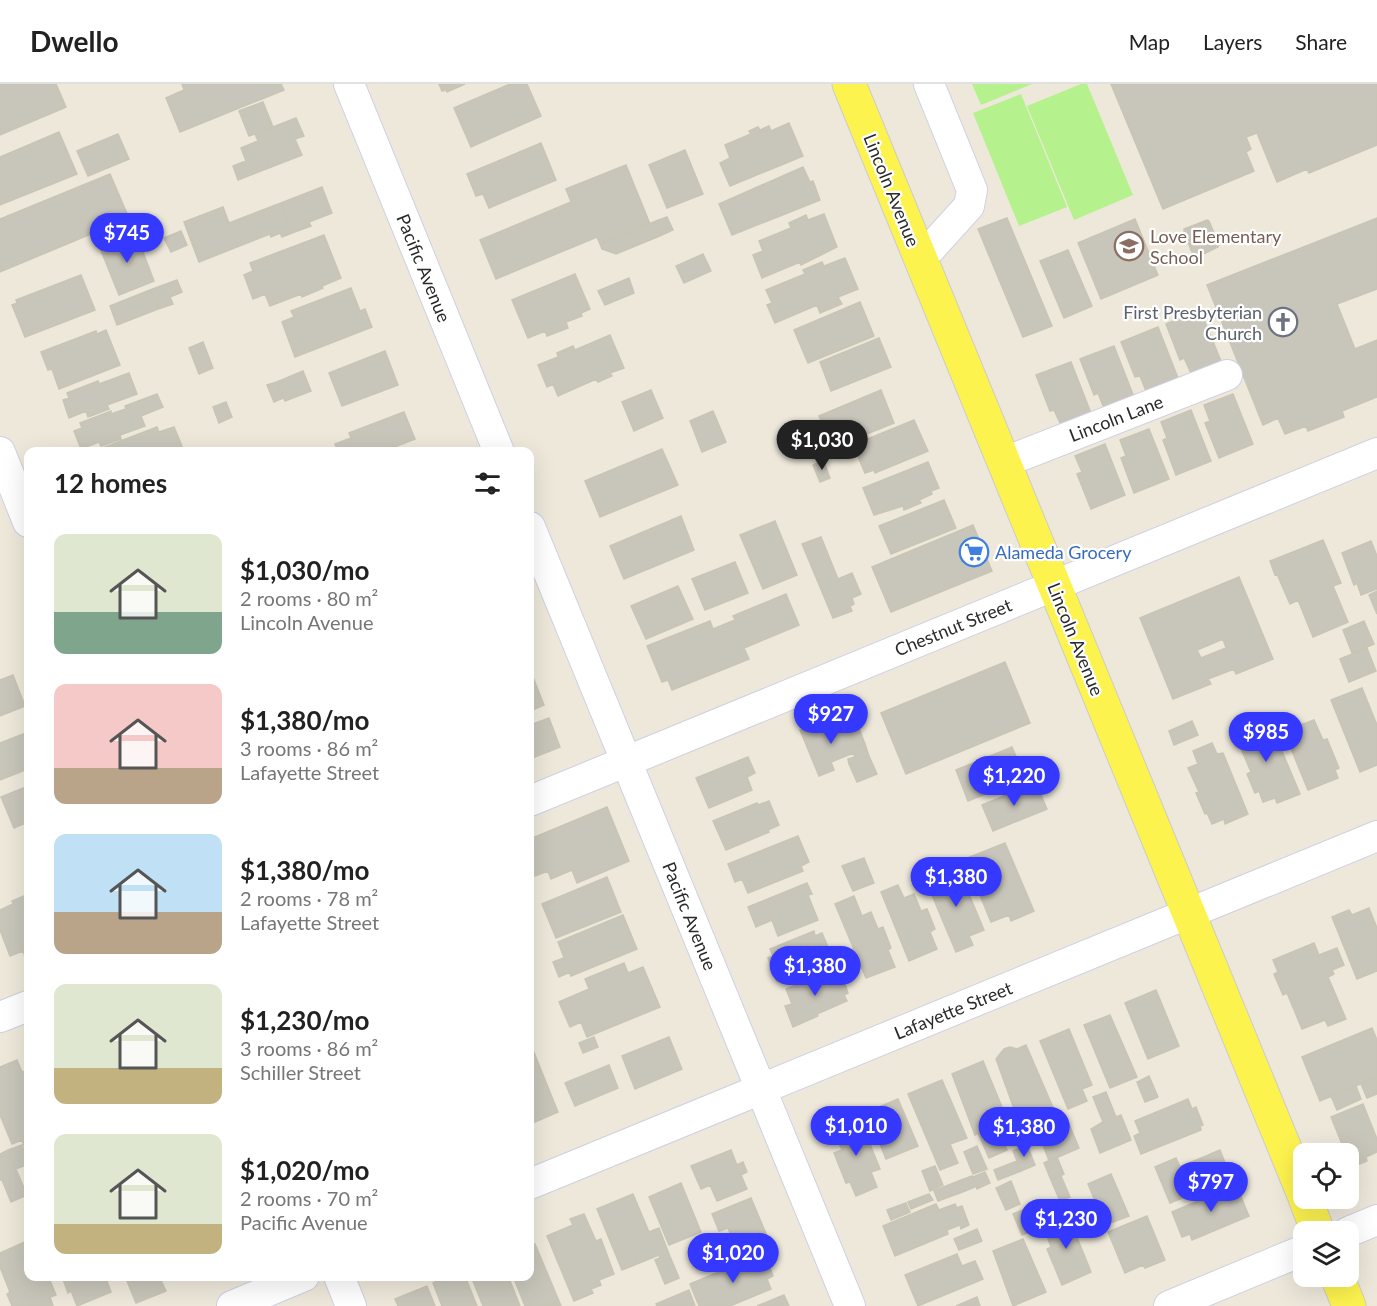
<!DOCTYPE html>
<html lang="en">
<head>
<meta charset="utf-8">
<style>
	body { margin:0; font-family:Lato,sans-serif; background:#f2f2f2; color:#222; height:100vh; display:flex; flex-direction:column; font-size:22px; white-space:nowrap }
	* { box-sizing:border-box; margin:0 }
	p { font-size:20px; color:#767676 }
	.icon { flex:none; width:33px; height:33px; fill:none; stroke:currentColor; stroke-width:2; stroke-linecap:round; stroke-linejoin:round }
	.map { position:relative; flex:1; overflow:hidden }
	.details { position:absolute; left:24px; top:363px; width:510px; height:834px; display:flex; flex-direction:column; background:#fff; border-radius:12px; box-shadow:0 6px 24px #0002 }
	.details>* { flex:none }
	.fabs { position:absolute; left:1293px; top:1059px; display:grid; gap:12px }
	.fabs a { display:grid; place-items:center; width:66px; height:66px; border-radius:12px; background:#fff; box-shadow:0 6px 24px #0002; font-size:30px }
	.price { position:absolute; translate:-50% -51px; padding:0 14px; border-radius:21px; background:#3538ff; color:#fff; font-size:20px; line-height:39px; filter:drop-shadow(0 2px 3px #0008) }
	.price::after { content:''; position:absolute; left:50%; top:36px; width:18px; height:14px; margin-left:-9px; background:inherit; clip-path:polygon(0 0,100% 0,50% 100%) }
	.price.selected { background:#222; color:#fff }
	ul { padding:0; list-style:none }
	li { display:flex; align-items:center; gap:18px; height:150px; padding:0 30px }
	li span { display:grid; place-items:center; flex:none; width:168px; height:120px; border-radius:12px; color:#555 }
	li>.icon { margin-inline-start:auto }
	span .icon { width:72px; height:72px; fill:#fffc; stroke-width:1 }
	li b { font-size:26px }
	h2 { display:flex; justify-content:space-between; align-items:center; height:72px; padding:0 30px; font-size:26px }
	header { display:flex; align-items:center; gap:36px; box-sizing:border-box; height:84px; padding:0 30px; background:#fff; border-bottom:2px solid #e0e0e0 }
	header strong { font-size:28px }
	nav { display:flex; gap:33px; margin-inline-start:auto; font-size:21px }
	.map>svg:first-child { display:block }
	.pitch { fill:#b5f18c }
	.building { fill:#c8c5ba; stroke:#c9c5b4; stroke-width:1.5; fill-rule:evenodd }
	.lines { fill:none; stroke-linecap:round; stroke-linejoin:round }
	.minor-casing { stroke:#cfd0e4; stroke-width:32 }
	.major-casing { stroke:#ccc; stroke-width:35 }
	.minor { stroke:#fff; stroke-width:30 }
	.major { stroke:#fdf34f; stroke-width:33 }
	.labels { text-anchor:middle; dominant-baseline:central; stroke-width:4.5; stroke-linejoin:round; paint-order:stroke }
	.street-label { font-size:18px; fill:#2a2a2a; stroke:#fff }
	.education-label { font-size:18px; fill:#785e54; stroke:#fff; text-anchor:start }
	.worship-label { font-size:18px; fill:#5b616d; stroke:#fff; text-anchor:end }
	.shop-label { font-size:18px; fill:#366cbe; stroke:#fff; text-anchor:start }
</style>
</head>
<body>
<header>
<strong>Dwello</strong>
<nav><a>Map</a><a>Layers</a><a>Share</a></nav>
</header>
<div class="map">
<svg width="1377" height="1222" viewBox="0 0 1377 1222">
	<rect width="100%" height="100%" fill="#ede8da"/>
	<path class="pitch" d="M972,0H1032L981,21Z
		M1081,0H1087L1133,111L1074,136L1027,22Z
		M1021,10L1067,123L1019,142L973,29Z"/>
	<path class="building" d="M0,0H56L66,23L0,51Z
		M182,0H281L284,6L180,48L166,14L184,6Z
		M439,0H465L447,8L446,6L442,7Z
		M510,0H527L541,32L471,63L454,24Z
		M1111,0H1377V61L1309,89L1307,85L1277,98L1257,49L1246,53L1251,65L1246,68L1254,87L1163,125Z
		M263,18L273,43L249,52L239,27Z
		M296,34L304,52L295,55L302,71L238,96L233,82L246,77L241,64L258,57L255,50Z
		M789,39L803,72L730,102L720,79L730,74L725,61L751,50L749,47L758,43L760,46L769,42L771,47Z
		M59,48L77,90L0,121V73Z
		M118,50L129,75L88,92L77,67Z
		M541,59L556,96L489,124L483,110L476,112L467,90Z
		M685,66L703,110L667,124L649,81Z
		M626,81L650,140L600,160L597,153L496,195L480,156L571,118L566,105Z
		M803,83L810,98L813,97L820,116L732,151L719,120Z
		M110,90L129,134L0,188V135Z
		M322,103L332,129L309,138L311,142L292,149L281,119Z
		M281,119L292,149L282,153L280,149L271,153L270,150L199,178L184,138L223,123L229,139Z
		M824,130L837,163L801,181L800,178L762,194L753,171L763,167L759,157L791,144L789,139L806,131L808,136Z
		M667,133L673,146L662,151L656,137Z
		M1007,134L1052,242L1023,253L978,145Z
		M1377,134V205L1337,220L1355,265L1377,256V313L1342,327L1344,333L1308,347L1306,342L1285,350L1278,334L1263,341L1207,201Z
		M1135,135L1158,191L1101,215L1078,159Z
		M1207,136L1209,137L1219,161L1218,163L1197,173L1193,171L1184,148V145Z
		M656,137L662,151L616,170L602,165L600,160Z
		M181,147L187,161L171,168L164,154Z
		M136,150L154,197L119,211L100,164Z
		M324,151L341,194L322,202L323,204L302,213L301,210L270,222L265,210L253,215L244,191L253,187L250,179Z
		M1068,166L1092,222L1064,234L1040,177Z
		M703,170L711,187L684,199L676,182Z
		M845,174L858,205L838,213L842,220L820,229L817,221L775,239L767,221L772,219L766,206L805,190L803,186L822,178L824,182Z
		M575,190L590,225L581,229L582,232L566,238L568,244L547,252L545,247L528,254L512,216Z
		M81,191L95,226L25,253L12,221L17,219L16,216Z
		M629,194L634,209L605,221L598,207Z
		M177,196L182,208L170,213L173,220L158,225L150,206Z
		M351,204L360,227L365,225L372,243L295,273L282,238L294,233L291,227Z
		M150,206L158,225L117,241L110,222Z
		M860,218L874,252L808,279L794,246Z
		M1200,226L1221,277L1191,289L1184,274L1180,276L1166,240Z
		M1158,243L1178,294L1146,307L1140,292L1135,293L1121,258Z
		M106,246L120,281L59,305L52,285L48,286L41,268L96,247L97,250Z
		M610,251L624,284L610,289L612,292L598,298L596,295L558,312L553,300L547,303L538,281L558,273L557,269L573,262L575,266Z
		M879,254L891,283L831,307L820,278Z
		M203,258L213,284L199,290L189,264Z
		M1114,262L1134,313L1104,324L1098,309L1094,311L1080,275Z
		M385,267L398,301L342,322L329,289Z
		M1071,278L1091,329L1061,341L1054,326L1050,327L1036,291Z
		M303,287L311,307L285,317L277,298Z
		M129,289L137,310L107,321L109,325L88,333L86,327L69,334L63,316L69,314L67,309L98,297L99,300Z
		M277,298L283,314L274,318L267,301Z
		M651,306L663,334L634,347L622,318Z
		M881,306L894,339L847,358L844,352L830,358L819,332Z
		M157,310L163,323L141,332L145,342L120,351L121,355L101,362L99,358L81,365L74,347L82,344L80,339L111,327V330L126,325L125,322Z
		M1233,310L1253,360L1219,374L1205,339L1210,337L1204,321Z
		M226,318L232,333L219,339L213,323Z
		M1191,326L1211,377L1176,391L1163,356L1167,354L1161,338Z
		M713,327L726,358L702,368L690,337Z
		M404,328L415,355L392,364L393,368H338L335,360L351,354L349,349Z
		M914,336L928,367L875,389L874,386L865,389L853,361Z
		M157,343L159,348L174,343L182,362L167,368H101L100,365Z
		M1149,345L1169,395L1134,409L1121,374L1126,372L1120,356Z
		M847,358L850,365L823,376L820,369Z
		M1105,360L1125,411L1091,425L1077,390L1082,388L1075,372Z
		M662,365L678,401L600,433L585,397Z
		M823,376L830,394L820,398L813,381Z
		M928,378L939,404L931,407L932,410L919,416L921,419L904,426L903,422L874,431L863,404Z
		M944,416L956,444L891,470L879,442Z
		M681,432L694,466L624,495L610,462Z
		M775,437L797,491L763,505L740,451Z
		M973,441L992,487L891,528L872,483Z
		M821,453L838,495L852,489L861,510L852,514L854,520L850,522L852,527L833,534L802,460Z
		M1323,456L1341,499L1333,502L1348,538L1313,553L1298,516L1290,520L1277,490L1275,491L1270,477Z
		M1371,457L1377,472V505L1361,511L1357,499L1354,501L1342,469Z
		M735,478L748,509L705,526L692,495Z
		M1239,493L1273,575L1236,590L1234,585L1208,595L1211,600L1173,615L1140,534ZM1223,555L1226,564L1201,574L1197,566Z
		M678,502L693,535L646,555L631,522Z
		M1377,507V530L1369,511Z
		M786,510L799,541L744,564L749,575L672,606L668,596L662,598L647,562L710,537L713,545L735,536L733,532Z
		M1364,537L1374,560L1352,569L1343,546Z
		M1367,564L1376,587L1349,598L1340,575Z
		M1005,578L1030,639L906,690L881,629Z
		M531,588L544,621L530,627V589Z
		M13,591L25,622L0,632V596Z
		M1362,604L1377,641V681L1360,688L1331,616Z
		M549,634L560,663L530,675V641Z
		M1268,634L1300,710L1277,719L1275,714L1263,718L1259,707L1255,709L1247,690L1251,688L1234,648Z
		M1314,636L1323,656L1327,655L1339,684L1335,686L1338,694L1308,706L1287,655L1299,651L1295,643Z
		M1192,637L1198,651L1174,661L1169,647Z
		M857,639L865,660L851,665L853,669L831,678L834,686L819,692L800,646L816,640L820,649L842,641L843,644Z
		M28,648V685L0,696V659Z
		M1212,659L1217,670L1223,669L1248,730L1225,740L1224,735L1212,740L1207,729L1205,730L1196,709L1199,708L1188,684L1198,680L1193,667Z
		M865,660L869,672L849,680L848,675L855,673L851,665Z
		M1012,663L1025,694L968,717L956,686Z
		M869,672L877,690L857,698L849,680Z
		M748,673L755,689L747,693L752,706L709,724L696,694Z
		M1036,699L1047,725L993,747L982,721Z
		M28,702V738L14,744L1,713Z
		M769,717L779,741L768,746L769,748L726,766L713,737L757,719L758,721Z
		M607,723L629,777L577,799L572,786L551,795L548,787L535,792L530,779V755Z
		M798,752L809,778L801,782L803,787L748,809L742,795L735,798L728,780Z
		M1005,759L1034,827L1011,837L1009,831L991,838L965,775Z
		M864,774L874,799L853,807L842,782Z
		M958,784L984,846L969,852L973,861L956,868L926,797Z
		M607,793L621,828L556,854L542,820Z
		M807,799L812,810L808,811L818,836L778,852L772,836L756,843L748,823Z
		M898,801L904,814L914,810L921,827L927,825L935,845L930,848L937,865L909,877L881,808Z
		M24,812L28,822V874L26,875L23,867L10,872L0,846V826L13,820L12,817Z
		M854,812L862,832L871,828L878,845L883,843L891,864L888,866L895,883L866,894L835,820Z
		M1369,824L1377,844V887L1357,895L1332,833L1349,826L1352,831Z
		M623,831L637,865L571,892L558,858Z
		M814,847L815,852L822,849L831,870L824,873L826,877L777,897L768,874L773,872L770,865Z
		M1314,859L1319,871L1337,864L1344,881L1332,886L1334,890L1328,893L1346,935L1328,942L1325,936L1302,945L1287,909L1283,911L1274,890L1278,888L1273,876Z
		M564,874L570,888L559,893L553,878Z
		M624,879L628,889L643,883L660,923L587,953L581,938L570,943L559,918L589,905L585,895Z
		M834,886L837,888L840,902L845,900L848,909L844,911L847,917L817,930L818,932L793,943L785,922L792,920L786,905Z
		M1156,906L1179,962L1148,975L1125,919Z
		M1110,931L1137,993L1110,1004L1084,941Z
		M1372,944L1377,956V993L1320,1017L1302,973Z
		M1069,945L1092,1001L1082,1005L1087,1017L1068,1025L1040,957Z
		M594,953L598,963L583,969L579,959Z
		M669,953L682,985L635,1005L622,972Z
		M531,961L558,1028L530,1040V962Z
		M1026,961L1055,1028L1028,1039L1024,1027L1016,1030L996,975L1004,965L1010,963L1017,965Z
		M17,976L22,988L28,986V1063L25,1064L22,1056L12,1060L0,1031V983Z
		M983,977L1007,1035L996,1040L1007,1066L989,1074L978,1049L975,1051L952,990Z
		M609,981L618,1004L575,1022L565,999Z
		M1149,992L1158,1013L1145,1018L1137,998Z
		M1377,993V1010L1367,1014L1361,1000Z
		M942,996L967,1054L950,1060L958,1079L940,1086L908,1010Z
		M1356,1002L1361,1015L1337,1026L1331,1012Z
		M1106,1008L1116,1033L1121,1031L1131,1056L1100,1069L1091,1045L1103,1038L1093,1013Z
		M898,1015L918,1062L886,1075L867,1028Z
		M1188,1015L1192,1025L1196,1023L1203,1041L1200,1042L1201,1046L1141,1070L1134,1052L1140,1049L1135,1037Z
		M1363,1020L1377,1055V1068L1366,1073L1367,1077L1352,1083L1348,1070H1346L1331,1033Z
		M859,1033L880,1085L871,1088L877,1103L856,1112L850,1098L846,1099L834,1069L842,1066L838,1057L841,1056L836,1042Z
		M1069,1040L1079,1064L1049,1077L1040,1053Z
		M22,1061L28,1080L16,1085L8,1066Z
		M1027,1061L1035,1081L1021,1087L1013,1067Z
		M977,1062L987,1085L973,1090L964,1068Z
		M8,1066L27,1111L11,1118L2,1096H0V1070Z
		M731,1066L737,1081L743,1078L747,1088L741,1091L747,1105L717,1117L710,1101L701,1105L691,1082Z
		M1220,1066L1231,1094L1170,1119L1155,1083L1176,1074L1180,1083Z
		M1057,1073L1064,1090L1051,1096L1044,1079Z
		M1017,1077L1021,1087L998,1096L994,1086Z
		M935,1082L943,1101L930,1107L922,1087Z
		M985,1088L990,1099L977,1105L973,1093Z
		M1111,1090L1129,1132L1105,1141L1088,1100Z
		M972,1092L977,1102L960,1109L956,1098Z
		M1061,1092L1070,1113L1060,1117L1051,1096Z
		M1011,1097L1020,1120L1006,1126L996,1104Z
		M956,1098L960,1109L938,1117L934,1107Z
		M681,1099L701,1148L669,1161L649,1113Z
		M1236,1101L1249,1132L1192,1156L1190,1150L1182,1153L1172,1128Z
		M633,1110L649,1148L659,1144L669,1170L660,1174L659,1171L622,1186L597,1125Z
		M929,1110L933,1116L911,1125L908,1118Z
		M751,1114L767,1152L736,1164L728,1144L719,1147L712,1130Z
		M906,1119L910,1128L891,1136L887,1126Z
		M936,1120L939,1126L955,1120L957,1124L962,1122L969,1141L961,1145L960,1141L947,1146L948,1150L895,1172L883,1142Z
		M1025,1125L1034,1146L1022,1151L1013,1130Z
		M1066,1126L1091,1188L1062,1201L1047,1165L1051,1163L1048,1155L1055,1152L1047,1134Z
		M584,1130L596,1157L601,1155L614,1190L599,1196L601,1201L591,1205L593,1209L574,1217L547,1152L573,1141L570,1135Z
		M1147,1132L1165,1176L1145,1184L1143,1181L1125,1189L1108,1148Z
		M977,1145L982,1157L959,1166L954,1155Z
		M713,1154L722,1176L707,1182L698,1160Z
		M1023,1155L1046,1208L1013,1222L993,1167Z
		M27,1157L28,1192H42L43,1197L49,1194L56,1211L50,1213L53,1222H12L7,1210L10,1208L0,1183V1169Z
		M535,1160L559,1217L546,1222H525L513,1192H530V1162Z
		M669,1170L679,1194L665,1200L655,1176Z
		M957,1170L962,1182L975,1177L983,1195L918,1222L905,1191Z
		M757,1172L761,1182L768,1179L773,1192L767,1195L771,1205L730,1222H699L690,1200Z
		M62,1192H105L111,1208L77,1222L71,1207L68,1209Z
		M125,1192H159L166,1207L136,1219Z
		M448,1192H465L477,1222H442L433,1199Z
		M471,1192H508L520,1222H483Z
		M427,1202L435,1222H398L395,1215Z
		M689,1206L695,1222H657L656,1220Z
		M784,1211L789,1222H757Z
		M977,1213L980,1222H956Z
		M559,1217L561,1222H546Z"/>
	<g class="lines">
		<g class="minor-casing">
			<path id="minor" d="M349,0L499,368
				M920,176L969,122L972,106L929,0
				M0,368L28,438
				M1005,378L1227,291
				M530,443L850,1222
				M530,717L1377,369
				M0,933L28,922
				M530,1100L1377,752
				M1348,1148L1377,1136
				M339,1192L351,1222
				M232,1222L304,1192
				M1169,1222L1304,1166"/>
		</g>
		<g class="major-casing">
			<path id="major" d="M849,0L1304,1111
				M1305,1114L1318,1148
				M1337,1192L1349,1222"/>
		</g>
		<use href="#minor" class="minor"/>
		<use href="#major" class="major"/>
	</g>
	<defs>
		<g id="school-ring" transform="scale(1.5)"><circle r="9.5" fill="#fff" stroke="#8d6e63" stroke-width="1.5"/><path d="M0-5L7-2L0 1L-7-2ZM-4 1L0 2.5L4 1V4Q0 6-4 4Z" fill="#8d6e63"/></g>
		<g id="church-ring" transform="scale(1.5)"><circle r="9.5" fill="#fff" stroke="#6b7280" stroke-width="1.5"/><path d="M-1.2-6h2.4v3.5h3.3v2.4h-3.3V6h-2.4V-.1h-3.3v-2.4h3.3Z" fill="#6b7280"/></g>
		<g id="supermarket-ring" transform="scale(1.5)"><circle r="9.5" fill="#fff" stroke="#3f7fe0" stroke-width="1.5"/><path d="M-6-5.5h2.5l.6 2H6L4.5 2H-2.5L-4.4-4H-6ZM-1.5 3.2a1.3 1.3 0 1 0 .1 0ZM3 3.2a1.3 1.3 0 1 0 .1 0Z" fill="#3f7fe0"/></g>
	</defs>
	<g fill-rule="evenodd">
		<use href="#school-ring" x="1129" y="162"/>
		<use href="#church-ring" x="1283" y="238"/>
		<use href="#supermarket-ring" x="974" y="468"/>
	</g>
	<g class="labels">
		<g class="street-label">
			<text transform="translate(892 106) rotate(68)">Lincoln Avenue</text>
			<text transform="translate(424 184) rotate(68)">Pacific Avenue</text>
			<text transform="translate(1116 334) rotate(-21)">Lincoln Lane</text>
			<text transform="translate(953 543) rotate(-22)">Chestnut Street</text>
			<text transform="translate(1076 555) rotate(68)">Lincoln Avenue</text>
			<text transform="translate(690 832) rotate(68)">Pacific Avenue</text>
			<text transform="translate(953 926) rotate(-22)">Lafayette Street</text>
		</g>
		<g class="education-label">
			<text x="1150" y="152">Love Elementary<tspan x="1150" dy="21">School</tspan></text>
		</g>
		<g class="worship-label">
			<text x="1262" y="228">First Presbyterian<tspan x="1262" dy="21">Church</tspan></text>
		</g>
		<g class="shop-label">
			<text x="995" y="468">Alameda Grocery</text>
		</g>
	</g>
</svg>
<div class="fabs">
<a><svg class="icon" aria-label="locate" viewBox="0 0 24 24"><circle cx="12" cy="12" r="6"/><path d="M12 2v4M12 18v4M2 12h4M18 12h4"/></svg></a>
<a><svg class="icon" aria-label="layers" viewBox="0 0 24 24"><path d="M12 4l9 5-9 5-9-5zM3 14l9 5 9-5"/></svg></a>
</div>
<b class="price" style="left:127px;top:180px">$745</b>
<b class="price selected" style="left:822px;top:387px">$1,030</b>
<b class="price" style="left:831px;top:661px">$927</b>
<b class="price" style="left:1266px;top:679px">$985</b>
<b class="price" style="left:1014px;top:723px">$1,220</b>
<b class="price" style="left:956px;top:824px">$1,380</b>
<b class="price" style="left:815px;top:913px">$1,380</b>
<b class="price" style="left:856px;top:1073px">$1,010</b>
<b class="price" style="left:1024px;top:1074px">$1,380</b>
<b class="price" style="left:1211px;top:1129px">$797</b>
<b class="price" style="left:1066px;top:1166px">$1,230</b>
<b class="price" style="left:733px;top:1200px">$1,020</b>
<section class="details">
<h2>12 homes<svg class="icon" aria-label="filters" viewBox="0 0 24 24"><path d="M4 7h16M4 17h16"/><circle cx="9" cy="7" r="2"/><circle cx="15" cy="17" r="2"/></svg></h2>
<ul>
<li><span style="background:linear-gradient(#dfe7d0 65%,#7fa58c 0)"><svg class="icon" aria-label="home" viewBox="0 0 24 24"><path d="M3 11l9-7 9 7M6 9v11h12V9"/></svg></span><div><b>$1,030/mo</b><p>2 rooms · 80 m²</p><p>Lincoln Avenue</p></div></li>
<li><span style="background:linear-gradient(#f6c9c9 70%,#b9a48a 0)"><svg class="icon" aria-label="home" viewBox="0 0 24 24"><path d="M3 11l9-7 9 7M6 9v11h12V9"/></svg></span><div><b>$1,380/mo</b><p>3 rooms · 86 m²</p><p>Lafayette Street</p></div></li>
<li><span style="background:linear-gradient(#bfe0f5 65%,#b9a48a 0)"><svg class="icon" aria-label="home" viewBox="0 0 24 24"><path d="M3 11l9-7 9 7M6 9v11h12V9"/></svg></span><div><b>$1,380/mo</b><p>2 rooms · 78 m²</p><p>Lafayette Street</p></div></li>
<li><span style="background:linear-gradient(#dfe7d0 70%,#c2b280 0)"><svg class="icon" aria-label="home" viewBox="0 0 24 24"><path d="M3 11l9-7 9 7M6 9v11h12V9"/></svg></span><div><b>$1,230/mo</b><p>3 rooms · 86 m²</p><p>Schiller Street</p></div></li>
<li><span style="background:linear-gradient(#dfe7d0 75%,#c2b280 0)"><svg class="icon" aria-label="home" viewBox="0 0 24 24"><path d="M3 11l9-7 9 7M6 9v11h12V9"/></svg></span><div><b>$1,020/mo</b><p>2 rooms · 70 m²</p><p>Pacific Avenue</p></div></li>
</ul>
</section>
</div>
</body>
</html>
